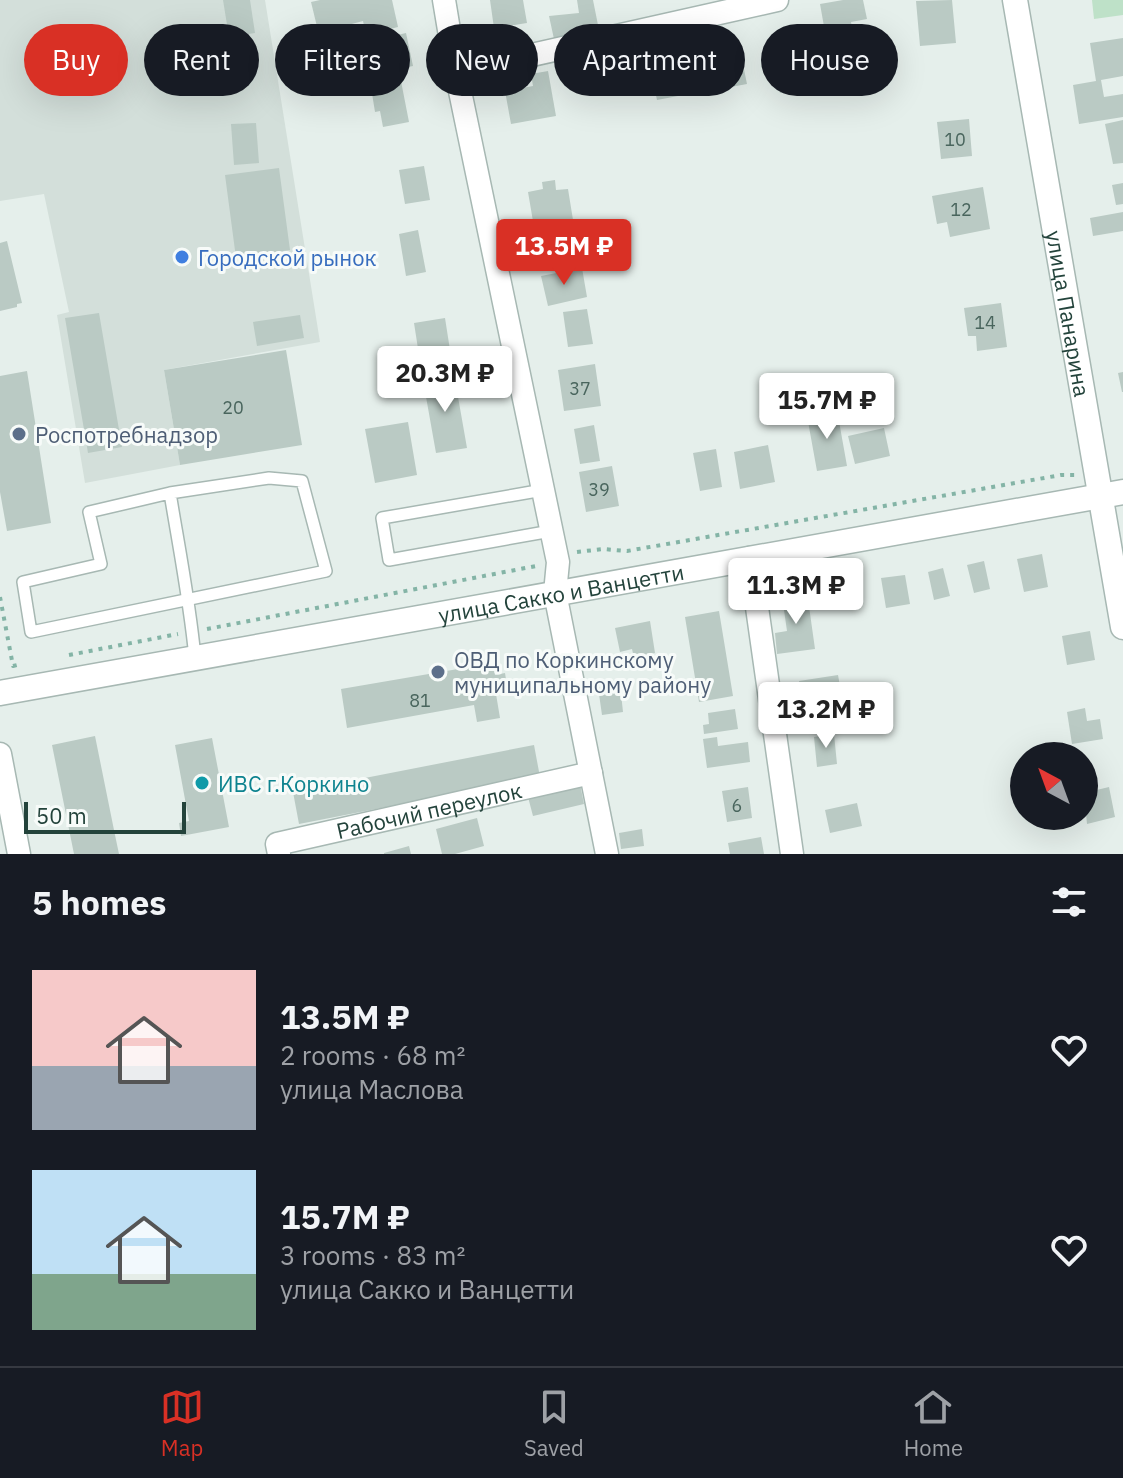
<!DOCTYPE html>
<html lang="en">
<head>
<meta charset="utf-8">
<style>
	body { margin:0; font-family:"IBM Plex Sans",sans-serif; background:#20242c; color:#f1f3f6; height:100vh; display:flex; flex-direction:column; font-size:30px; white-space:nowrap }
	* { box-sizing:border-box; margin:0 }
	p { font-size:26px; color:#9ea1a6 }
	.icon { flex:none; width:44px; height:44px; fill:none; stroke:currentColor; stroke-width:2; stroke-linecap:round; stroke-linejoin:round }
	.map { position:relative; height:854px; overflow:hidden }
	.details { display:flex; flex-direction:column; background:#171b24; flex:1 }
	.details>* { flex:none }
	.top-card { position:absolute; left:24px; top:24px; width:1076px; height:72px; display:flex; gap:16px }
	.needle { width:52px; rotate:319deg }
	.buttons { position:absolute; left:1010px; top:742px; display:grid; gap:16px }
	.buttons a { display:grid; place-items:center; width:88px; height:88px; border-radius:50%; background:#171b24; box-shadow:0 8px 32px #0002; font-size:40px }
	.scale { position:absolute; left:24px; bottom:20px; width:162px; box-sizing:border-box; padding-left:8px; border:4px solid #23433b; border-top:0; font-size:22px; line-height:28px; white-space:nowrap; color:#23433b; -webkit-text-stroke:6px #f7fbf9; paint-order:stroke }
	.price { position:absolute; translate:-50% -68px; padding:0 18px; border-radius:8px; background:#fff; color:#222; font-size:26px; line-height:52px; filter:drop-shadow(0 2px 4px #0008) }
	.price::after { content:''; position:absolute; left:50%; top:48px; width:24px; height:18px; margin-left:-12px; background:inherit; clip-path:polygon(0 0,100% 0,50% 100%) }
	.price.current { background:#d93025; color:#fff }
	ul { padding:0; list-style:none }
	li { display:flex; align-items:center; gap:24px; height:200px; padding:0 32px }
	li span { display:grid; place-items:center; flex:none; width:224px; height:160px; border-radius:0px; color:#555 }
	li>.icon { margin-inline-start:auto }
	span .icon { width:96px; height:96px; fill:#fffc; stroke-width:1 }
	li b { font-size:34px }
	h2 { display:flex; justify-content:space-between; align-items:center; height:96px; padding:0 32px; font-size:34px }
	.chip { padding:0 28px; border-radius:36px; background:#171b24; box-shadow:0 8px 32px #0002; font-size:28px; line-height:72px }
	.chip.current { background:#d93025; color:#fff }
	.menu { display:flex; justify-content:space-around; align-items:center; height:112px; border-top:2px solid #363941; background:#171b24; font-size:22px; color:#9ea1a6 }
	.menu a { display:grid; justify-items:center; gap:4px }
	.menu .current { color:#d93025 }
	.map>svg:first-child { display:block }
	.built { fill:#d3dfda }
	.green { fill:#bee1c8 }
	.building { fill:#bacac4 }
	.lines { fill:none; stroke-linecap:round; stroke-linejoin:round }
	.service-casing { stroke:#a7b8b3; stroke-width:14 }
	.minor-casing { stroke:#a7b8b3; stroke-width:25 }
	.tertiary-casing { stroke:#a7b8b3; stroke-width:27 }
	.path { stroke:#84b4a6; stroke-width:4; stroke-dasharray:4 6; stroke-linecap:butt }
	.service { stroke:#fff; stroke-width:11 }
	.minor { stroke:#fff; stroke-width:22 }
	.tertiary { stroke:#fff; stroke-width:24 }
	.shop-dot { fill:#3f7fe0; stroke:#f7fbf9; stroke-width:3 }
	.service-dot { fill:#5c6f8a; stroke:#f7fbf9; stroke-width:3 }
	.culture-dot { fill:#0f9aa8; stroke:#f7fbf9; stroke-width:3 }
	.labels { text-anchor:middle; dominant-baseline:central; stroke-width:6; stroke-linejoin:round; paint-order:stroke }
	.number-label { font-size:18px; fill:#49655d }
	.shop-label { font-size:22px; fill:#366cbe; stroke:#f7fbf9; text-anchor:start }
	.street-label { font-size:22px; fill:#23433b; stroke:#f7fbf9 }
	.service-label { font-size:22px; fill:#4e5e75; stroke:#f7fbf9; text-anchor:start }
	.culture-label { font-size:22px; fill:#0d838f; stroke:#f7fbf9; text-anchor:start }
</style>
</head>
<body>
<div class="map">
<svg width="1123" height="854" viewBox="0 0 1123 854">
	<rect width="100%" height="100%" fill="#e5efeb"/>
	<path class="built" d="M0,0H265L320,342L164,370L180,465L85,483L57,315L69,312L44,194L0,201Z"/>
	<path class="green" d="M1092,0H1123V15L1094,19Z"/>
	<path class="building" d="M223,0H250L255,33L229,37Z
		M320,0H392L398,27L366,35L363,21L348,25L350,36L321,43L311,2Z
		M490,0H523L527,23L494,28Z
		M577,0H593L599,30L554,39L549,16L579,13Z
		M843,0H863L867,19L851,22L852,27L825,32L820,4Z
		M952,0L956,43L920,46L916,1Z
		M806,27L808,38L833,34L841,82L780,93L771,46L790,42L788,30Z
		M406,33L413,66L392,70L385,38Z
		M693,35L704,91L657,100L652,77L660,75L658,66L673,63L668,40Z
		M1123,38V76L1101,80L1104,97L1123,94V117L1079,124L1073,85L1096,81L1090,43Z
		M739,45L747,84L720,89L713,50Z
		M648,64L652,85L618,91L614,70Z
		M548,71L556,116L511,124L505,91L533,86L531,74Z
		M400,76L409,122L383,127L380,111L375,112L370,81Z
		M969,119L972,156L941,159L937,122Z
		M1123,120V163L1113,164L1105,124Z
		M256,123L259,163L234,165L231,124Z
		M424,166L430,200L405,204L399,170Z
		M279,168L290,250L236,258L225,175Z
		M555,180L556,190L568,189L574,226L535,233L528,192L543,189L542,182Z
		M1123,183V204L1116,205L1112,185Z
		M983,187L990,229L950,237L947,222L937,224L932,196Z
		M1123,212V231L1093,236L1090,218Z
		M418,230L426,272L406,276L399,234Z
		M7,241L22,303L17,304V307L0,311V243Z
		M582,268L587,297L548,306L541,276Z
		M1001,303L1007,347L977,351L976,336H968L964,308Z
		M587,309L593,344L568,347L563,312Z
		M99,313L122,447L88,453L65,318Z
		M300,315L304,338L257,346L253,322Z
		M445,318L450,350L419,355L414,323Z
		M286,350L302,445L180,465L164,370Z
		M595,364L601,406L564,411L558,370Z
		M27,371L51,523L7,531L0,492V376Z
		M1123,372V392H1122L1118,373Z
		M454,374L467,448L436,453L423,380Z
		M837,410L847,466L817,471L807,416Z
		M408,422L417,475L375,483L365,429Z
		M594,425L600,461L580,464L574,429Z
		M884,428L890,456L855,464L848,436Z
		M768,445L775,482L740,489L734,452Z
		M716,449L722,487L700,491L693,453Z
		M612,466L619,506L586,512L579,472Z
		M1042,554L1048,587L1024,592L1017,559Z
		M984,561L990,589L974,593L967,565Z
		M943,568L950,596L934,600L928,572Z
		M905,575L910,604L886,608L881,578Z
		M807,592L815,649L777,654L775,633L787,631L782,596Z
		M719,611L733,696L699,702L685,617Z
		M650,621L655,653L634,658L632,649L620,652L615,628Z
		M1090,631L1095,660L1067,665L1062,636Z
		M493,663L495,675L505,673L508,692L496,694L500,718L477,722L474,705L347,728L341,689Z
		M838,675L844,708L829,711L826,699L803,703L799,681Z
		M620,684L623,712L602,715L598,687Z
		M1085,708L1087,721L1100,719L1103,739L1072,744L1067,712Z
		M735,709L738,729L704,734L703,725L709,724L708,713Z
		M834,734L837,764L817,767L814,737Z
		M95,736L115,835L119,854H74L52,745Z
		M717,737L718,746L748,742L750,762L707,768L703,739Z
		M212,738L229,827L181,836L179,823L189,821L175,745Z
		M534,745L540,777L299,824L293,792Z
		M580,784L584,804L533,816L528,797Z
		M748,787L752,818L727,822L722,791Z
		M1109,787L1115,817L1087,824L1084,793Z
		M857,803L862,826L830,833L825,810Z
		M477,818L484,846L455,854H442L436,829Z
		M642,829L644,846L621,849L619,833Z
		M761,837L764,854H730L728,843Z
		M409,846L411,854H384V853Z"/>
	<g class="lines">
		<g class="service-casing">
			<path id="service" d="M543,490L382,518L389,560L551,531
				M170,493L269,478L302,481L326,571L31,632L23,582L101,564L89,512L170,493C179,548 190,603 195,658"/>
		</g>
		<g class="minor-casing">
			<g id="minor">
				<path d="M444,0L456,72L558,562L555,593L607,854"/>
				<path d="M456,72L777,0"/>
				<path d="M750,558L792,854"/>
				<path d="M0,754L19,854"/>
				<path id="s1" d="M279,854L277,844L591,773"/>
			</g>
		</g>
		<g class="tertiary-casing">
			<g id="tertiary">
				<path id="s2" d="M1015,0L1123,627"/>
				<path id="s3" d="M0,693L1123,492"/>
			</g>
		</g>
		<path class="path" d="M577,552L603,549L627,551L1061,475H1077
			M0,597L13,666L17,665
			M207,629L536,566
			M69,655L178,634"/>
		<use href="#service" class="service"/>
		<use href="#minor" class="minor"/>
		<use href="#tertiary" class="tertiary"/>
	</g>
	<circle class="shop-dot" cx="182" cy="257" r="8"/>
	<g class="service-dot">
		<circle cx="19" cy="434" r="8"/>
		<circle cx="438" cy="672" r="8"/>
	</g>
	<circle class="culture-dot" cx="202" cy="783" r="8"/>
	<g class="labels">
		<g class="number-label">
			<text x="955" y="139">10</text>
			<text x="961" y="209">12</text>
			<text x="985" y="322">14</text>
			<text x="580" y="388">37</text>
			<text x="233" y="407">20</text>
			<text x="599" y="489">39</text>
			<text x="420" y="700">81</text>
			<text x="737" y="805">6</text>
		</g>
		<g class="shop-label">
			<text x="198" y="257">Городской рынок</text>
		</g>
		<g class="street-label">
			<text stroke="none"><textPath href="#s2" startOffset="318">улица Панарина</textPath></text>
			<text stroke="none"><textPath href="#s3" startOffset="570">улица Сакко и Ванцетти</textPath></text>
			<text stroke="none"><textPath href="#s1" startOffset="166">Рабочий переулок</textPath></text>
		</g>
		<g class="service-label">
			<text x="35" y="434">Роспотребнадзор</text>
			<text x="454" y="659">ОВД по Коркинскому<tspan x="454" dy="25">муниципальному району</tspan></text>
		</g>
		<g class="culture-label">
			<text x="218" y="783">ИВС г.Коркино</text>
		</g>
	</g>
</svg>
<div class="buttons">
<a><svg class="needle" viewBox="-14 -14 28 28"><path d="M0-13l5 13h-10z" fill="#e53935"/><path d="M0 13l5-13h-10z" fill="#9ea1a6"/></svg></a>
</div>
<div class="scale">50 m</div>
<b class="price current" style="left:564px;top:287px">13.5M ₽</b>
<b class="price" style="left:445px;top:414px">20.3M ₽</b>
<b class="price" style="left:827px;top:441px">15.7M ₽</b>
<b class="price" style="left:796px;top:626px">11.3M ₽</b>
<b class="price" style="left:826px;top:750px">13.2M ₽</b>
<div class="top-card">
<a class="chip current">Buy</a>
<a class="chip">Rent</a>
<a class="chip">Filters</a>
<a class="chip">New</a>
<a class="chip">Apartment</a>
<a class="chip">House</a>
</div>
</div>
<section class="details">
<h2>5 homes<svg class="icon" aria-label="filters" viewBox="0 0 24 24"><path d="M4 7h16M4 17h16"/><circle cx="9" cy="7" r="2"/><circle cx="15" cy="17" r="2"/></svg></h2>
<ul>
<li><span style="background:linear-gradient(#f6c9c9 60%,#9aa5b1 0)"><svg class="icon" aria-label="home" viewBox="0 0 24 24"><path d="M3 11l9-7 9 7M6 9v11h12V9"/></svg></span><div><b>13.5M ₽</b><p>2 rooms · 68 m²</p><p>улица Маслова</p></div><svg class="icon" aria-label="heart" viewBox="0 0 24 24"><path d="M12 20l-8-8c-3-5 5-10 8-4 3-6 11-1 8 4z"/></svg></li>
<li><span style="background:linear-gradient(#bfe0f5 65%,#7fa58c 0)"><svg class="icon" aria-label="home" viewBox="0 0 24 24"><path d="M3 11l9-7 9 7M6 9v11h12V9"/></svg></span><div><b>15.7M ₽</b><p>3 rooms · 83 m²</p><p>улица Сакко и Ванцетти</p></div><svg class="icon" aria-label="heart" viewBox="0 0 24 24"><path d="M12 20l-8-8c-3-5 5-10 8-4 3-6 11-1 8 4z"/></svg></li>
</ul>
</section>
<nav class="menu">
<a class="current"><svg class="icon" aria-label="map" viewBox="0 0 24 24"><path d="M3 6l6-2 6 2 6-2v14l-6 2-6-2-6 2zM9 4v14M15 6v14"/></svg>Map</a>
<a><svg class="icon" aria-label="saved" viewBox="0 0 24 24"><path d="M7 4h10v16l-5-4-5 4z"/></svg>Saved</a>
<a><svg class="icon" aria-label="home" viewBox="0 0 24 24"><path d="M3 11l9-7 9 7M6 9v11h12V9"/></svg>Home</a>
</nav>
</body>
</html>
